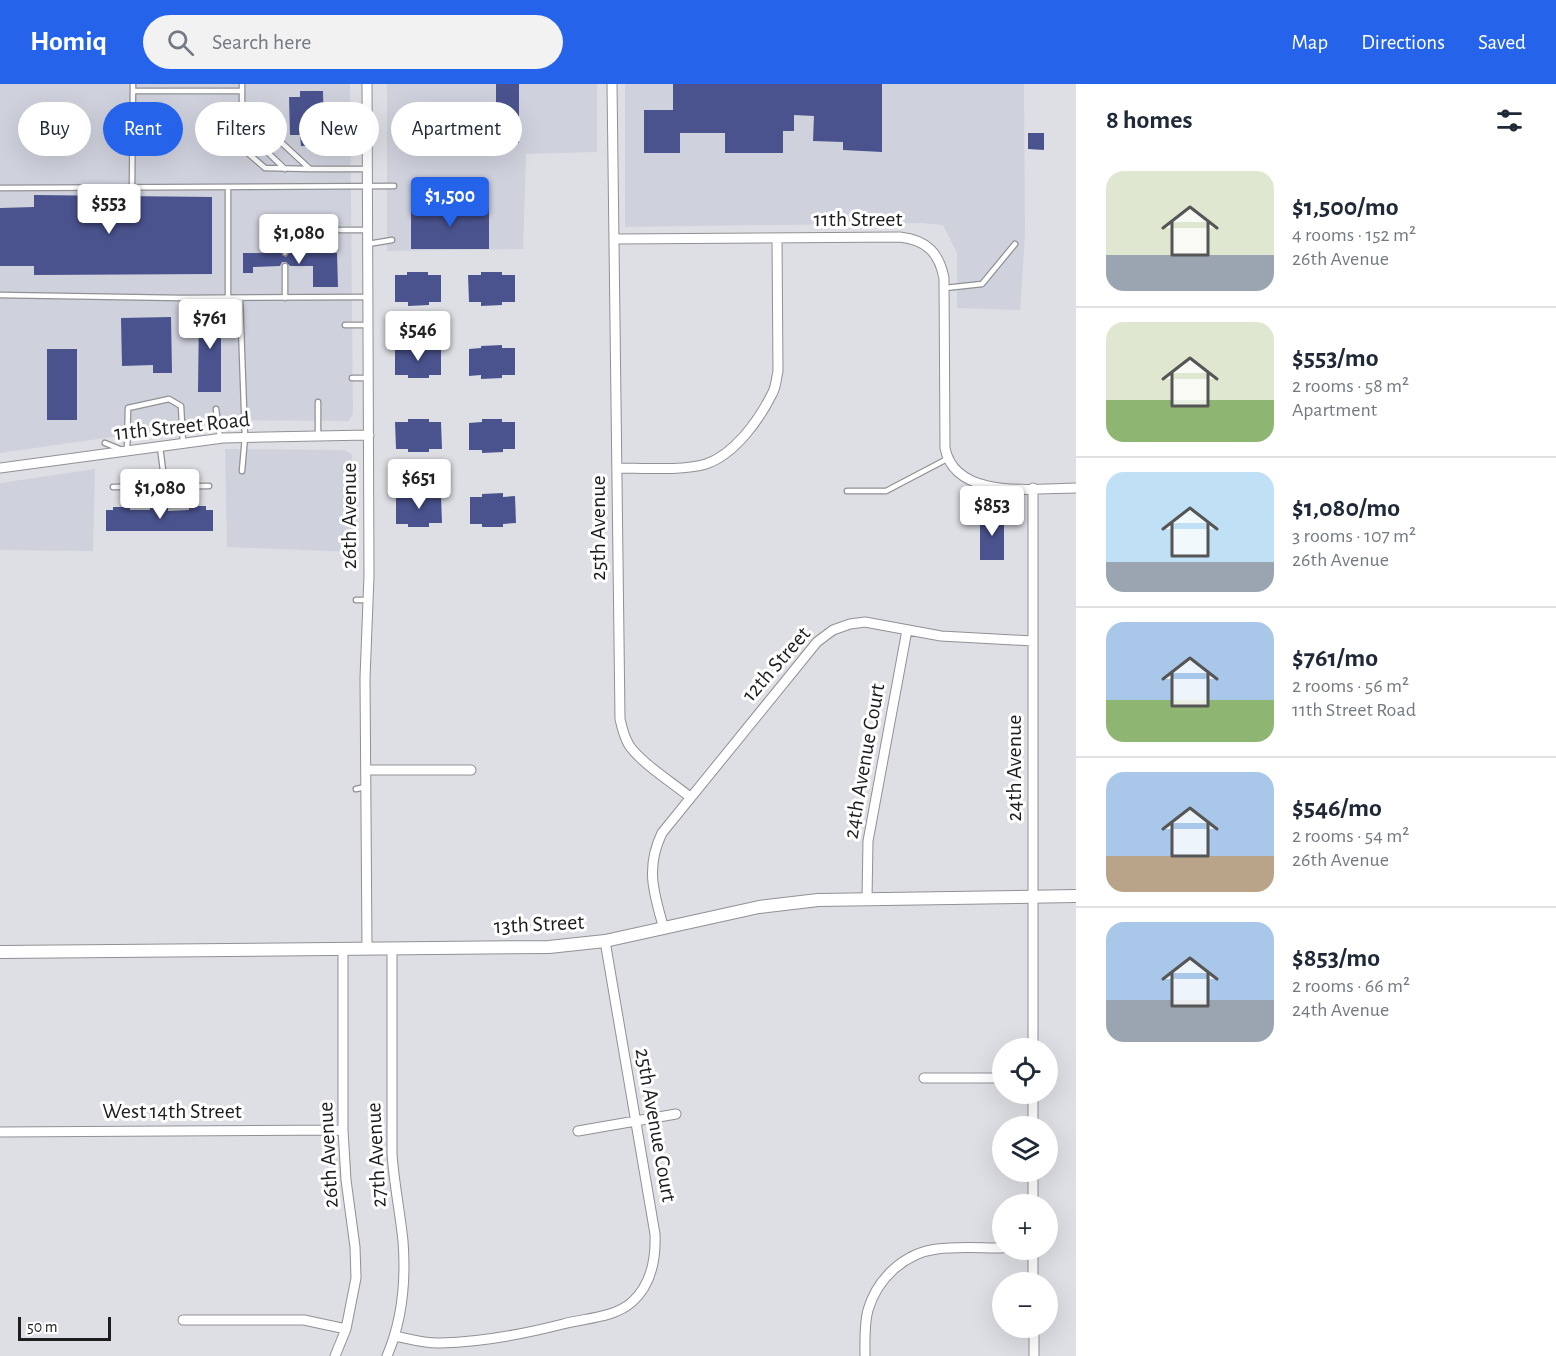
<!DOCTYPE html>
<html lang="en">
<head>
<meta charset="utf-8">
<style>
	body { margin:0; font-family:"Alegreya Sans",sans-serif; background:#f2f2f3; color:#1f2937; height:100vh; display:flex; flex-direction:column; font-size:22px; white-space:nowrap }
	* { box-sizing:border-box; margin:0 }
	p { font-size:20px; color:#747a83 }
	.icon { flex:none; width:33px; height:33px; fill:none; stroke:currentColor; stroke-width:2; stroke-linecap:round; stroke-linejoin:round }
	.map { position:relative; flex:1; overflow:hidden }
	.panel { display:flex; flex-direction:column; background:#fff; width:480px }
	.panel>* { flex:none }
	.top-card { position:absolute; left:18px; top:18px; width:570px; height:54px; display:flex; gap:12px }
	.fabs { position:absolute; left:992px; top:954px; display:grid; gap:12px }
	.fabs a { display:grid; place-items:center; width:66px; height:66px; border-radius:50%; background:#fff; box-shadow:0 6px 24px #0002; font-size:30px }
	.scale { position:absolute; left:18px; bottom:15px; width:93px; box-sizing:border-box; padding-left:6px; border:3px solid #1d1d1f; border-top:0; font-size:16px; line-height:21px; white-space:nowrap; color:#1d1d1f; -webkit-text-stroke:4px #fff; paint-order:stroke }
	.price { position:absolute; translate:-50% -51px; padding:0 14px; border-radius:6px; background:#fff; color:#222; font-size:20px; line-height:39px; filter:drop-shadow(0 2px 3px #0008) }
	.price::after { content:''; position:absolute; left:50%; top:36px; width:18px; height:14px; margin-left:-9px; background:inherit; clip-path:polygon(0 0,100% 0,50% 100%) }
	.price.active { background:#2563eb; color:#fff }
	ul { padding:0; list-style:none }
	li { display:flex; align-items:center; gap:18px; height:150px; padding:0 30px }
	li+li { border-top:2px solid #e0e1e3 }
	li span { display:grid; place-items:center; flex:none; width:168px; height:120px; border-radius:18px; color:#555 }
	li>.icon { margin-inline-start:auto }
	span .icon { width:72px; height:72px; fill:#fffc; stroke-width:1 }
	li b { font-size:26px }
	h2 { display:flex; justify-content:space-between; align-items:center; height:72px; padding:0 30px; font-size:26px }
	.chip { padding:0 21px; border-radius:27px; background:#fff; box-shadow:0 6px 24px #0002; font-size:21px; line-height:54px }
	.chip.active { background:#2563eb; color:#fff }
	header { display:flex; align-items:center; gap:36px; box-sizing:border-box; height:84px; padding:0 30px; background:#2563eb; color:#fff }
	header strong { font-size:28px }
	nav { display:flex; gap:33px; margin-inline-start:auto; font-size:21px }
	.search { width:420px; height:54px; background:#f2f2f3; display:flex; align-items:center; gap:15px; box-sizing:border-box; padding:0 21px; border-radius:33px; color:#747a83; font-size:22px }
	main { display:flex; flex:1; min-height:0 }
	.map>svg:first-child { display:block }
	.built { fill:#cfd2dd }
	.building { fill:#4a538e }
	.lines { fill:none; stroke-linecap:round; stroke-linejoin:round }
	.service-casing { stroke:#909195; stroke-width:7 }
	.minor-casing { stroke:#909195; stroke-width:11 }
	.tertiary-casing { stroke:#909195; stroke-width:14 }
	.service { stroke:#fff; stroke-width:4.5 }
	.minor { stroke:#fff; stroke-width:9 }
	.tertiary { stroke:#fff; stroke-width:12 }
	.labels { text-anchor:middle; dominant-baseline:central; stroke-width:6; stroke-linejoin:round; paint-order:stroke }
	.street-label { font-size:22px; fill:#1d1d1f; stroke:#fff }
</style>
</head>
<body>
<header>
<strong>Homiq</strong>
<div class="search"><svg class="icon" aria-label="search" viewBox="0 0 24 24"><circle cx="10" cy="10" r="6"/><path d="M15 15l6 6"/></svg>Search here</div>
<nav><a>Map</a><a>Directions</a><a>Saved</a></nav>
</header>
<main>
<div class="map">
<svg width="1076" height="1272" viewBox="0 0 1076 1272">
	<rect width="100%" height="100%" fill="#dedfe4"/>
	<path class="built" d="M0,0H350L353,330L349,337L231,336L0,369Z
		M387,0H597V68L526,70L523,165L387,167Z
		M625,0H1024L1025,150L1020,226L957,224V169L943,141L920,139L625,143Z
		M225,365L344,366L352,370L354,468L227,463Z
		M95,385L93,467L0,466V399Z"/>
	<path class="building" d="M496,0H519V59H496Z
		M673,0H882V68L843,66V58L813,57L814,32L794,31V47H783V69H725V49H680V69H644V26H673Z
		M300,7H323L324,48H313V62H301L300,51H290L289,13H300Z
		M463,25V47L427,48V26Z
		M1028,49H1044V66L1028,65Z
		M34,111L212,113V190L34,191V182H0V124L34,123Z
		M411,123H489V165H411Z
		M243,169H281L286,173L289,169H337L338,203H313V182H290L286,178H282L280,182L253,183V189H243Z
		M407,188H428V191H441V218H429V221L408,222V218H395V191H407Z
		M481,188H502V191H515V218H502V221L481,222V218H469L468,191H481Z
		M199,223H221V308H198Z
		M171,233L172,289H153V281L122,282L121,234Z
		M407,261H428V264H441V291H429V294H408V291H395V264H407Z
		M502,261V264H515V291H502V294L481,295V291L469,292V265L481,264V262Z
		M47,265H77V336H47Z
		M408,335H429V338H441L442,365H429V368H408V365H396L395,338H408Z
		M482,335H502V338H515V365H503V368L482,369V366H469V339L482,338Z
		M408,409H429V412H441L442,439H429V443H408V440H396V413H408Z
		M503,409V413L515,412L516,439L503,440V443H482V440H470V413H482V410Z
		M189,422H206V426H213V447H106V426H113V423H130V426H150V423H168V427L189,426Z
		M980,430H1004V476H980Z"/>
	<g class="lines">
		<g class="service-casing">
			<path id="service" d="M242,0V22L310,85H366
				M133,7H242
				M242,23V64L265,84L310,85
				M242,44L285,85
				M228,103V214
				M0,104L394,102
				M132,104L133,0
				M285,146V169
				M340,146H368
				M368,160L392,156
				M285,182V214
				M945,204L982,200L1015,160
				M0,211L181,214L368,213
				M240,214L245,353L242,387
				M345,241H368
				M352,294H367
				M318,318V352
				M216,325L220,354
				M105,359L122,366
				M160,363L165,402
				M127,367L128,324L169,315L181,322L183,359
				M113,403L209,402
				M847,407H886L947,375
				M356,516H368
				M356,705L366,703"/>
		</g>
		<g class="minor-casing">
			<path id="minor" d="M612,0L620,635C622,644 624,653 629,661C641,679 673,699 690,713
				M615,155L900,153C927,156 939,169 944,194L945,364C955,417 1036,404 1076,404
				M0,384L223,354L369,351
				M617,384C642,384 683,387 706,380C735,370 759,336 772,310C776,304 776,295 778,287L777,154
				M367,686H471
				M867,815L868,757L907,546
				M664,845C654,810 645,784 662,749L817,558L833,546L850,540L865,538L941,552L1033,557
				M367,864L365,594L369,492L367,0
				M1033,964V404
				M924,994H1002
				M1033,1010V1042
				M578,1047L676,1030
				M0,1048L343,1046
				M1033,1088V1120
				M1033,1166V1198
				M183,1236H304L346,1245
				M1034,1244V1272
				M395,1252C410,1255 425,1260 441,1259C481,1258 524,1250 563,1240C585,1234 614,1234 632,1218C651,1201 656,1175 655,1150L605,857
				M335,1272L346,1245L356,1194L355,1163L346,1096L343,1046V864
				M387,1272C402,1237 406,1196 403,1157C400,1128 394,1099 392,1070V864
				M865,1272C865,1258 864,1240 868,1226C877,1195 904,1169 937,1165C958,1162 981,1164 1002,1164"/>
		</g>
		<g class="tertiary-casing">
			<path id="tertiary" d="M0,868L549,863L605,857L759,823L818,816L1076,812"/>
		</g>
		<use href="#service" class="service"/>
		<use href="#minor" class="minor"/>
		<use href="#tertiary" class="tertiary"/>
	</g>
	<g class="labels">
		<g class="street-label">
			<text x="858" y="135">11th Street</text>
			<text transform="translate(182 342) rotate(-6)">11th Street Road</text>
			<text transform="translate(349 432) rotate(-90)">26th Avenue</text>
			<text transform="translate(598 444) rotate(-90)">25th Avenue</text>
			<text transform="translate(776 580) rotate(-49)">12th Street</text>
			<text transform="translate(864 677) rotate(-80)">24th Avenue Court</text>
			<text transform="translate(1014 684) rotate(-90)">24th Avenue</text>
			<text transform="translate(539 840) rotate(-3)">13th Street</text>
			<text x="172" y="1027">West 14th Street</text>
			<text transform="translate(656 1041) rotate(80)">25th Avenue Court</text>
			<text transform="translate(328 1071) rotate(-93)">26th Avenue</text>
			<text transform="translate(376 1071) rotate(-93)">27th Avenue</text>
		</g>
	</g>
</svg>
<div class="fabs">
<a><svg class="icon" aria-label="locate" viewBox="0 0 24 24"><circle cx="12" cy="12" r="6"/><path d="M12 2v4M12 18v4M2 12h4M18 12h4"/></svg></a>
<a><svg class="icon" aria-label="layers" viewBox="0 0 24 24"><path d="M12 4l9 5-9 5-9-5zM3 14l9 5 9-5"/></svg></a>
<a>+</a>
<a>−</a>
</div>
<div class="scale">50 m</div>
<b class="price active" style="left:450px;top:144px">$1,500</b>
<b class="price" style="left:109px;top:151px">$553</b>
<b class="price" style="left:299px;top:181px">$1,080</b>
<b class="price" style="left:210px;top:266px">$761</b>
<b class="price" style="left:418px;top:278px">$546</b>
<b class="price" style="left:419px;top:426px">$651</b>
<b class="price" style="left:160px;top:436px">$1,080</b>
<b class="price" style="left:992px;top:453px">$853</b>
<div class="top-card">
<a class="chip">Buy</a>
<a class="chip active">Rent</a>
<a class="chip">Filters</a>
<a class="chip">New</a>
<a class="chip">Apartment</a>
</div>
</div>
<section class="panel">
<h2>8 homes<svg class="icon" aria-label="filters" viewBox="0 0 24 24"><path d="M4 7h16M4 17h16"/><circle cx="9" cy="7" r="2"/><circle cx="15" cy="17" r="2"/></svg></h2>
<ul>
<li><span style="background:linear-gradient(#dfe7d0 70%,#9aa5b1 0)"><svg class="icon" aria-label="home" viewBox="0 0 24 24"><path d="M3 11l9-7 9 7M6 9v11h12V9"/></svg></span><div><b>$1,500/mo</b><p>4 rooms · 152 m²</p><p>26th Avenue</p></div></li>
<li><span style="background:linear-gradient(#dfe7d0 65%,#8fb573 0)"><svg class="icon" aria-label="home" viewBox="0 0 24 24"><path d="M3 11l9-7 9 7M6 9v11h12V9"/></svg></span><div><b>$553/mo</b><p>2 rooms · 58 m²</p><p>Apartment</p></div></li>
<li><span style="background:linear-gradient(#bfe0f5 75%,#9aa5b1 0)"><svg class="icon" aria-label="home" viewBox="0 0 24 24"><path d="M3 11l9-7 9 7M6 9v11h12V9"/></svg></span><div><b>$1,080/mo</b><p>3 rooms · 107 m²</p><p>26th Avenue</p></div></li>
<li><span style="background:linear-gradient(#a9c7e8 65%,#8fb573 0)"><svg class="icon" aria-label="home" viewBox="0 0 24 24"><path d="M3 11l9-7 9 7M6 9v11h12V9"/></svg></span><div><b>$761/mo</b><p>2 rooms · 56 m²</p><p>11th Street Road</p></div></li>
<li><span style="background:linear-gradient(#a9c7e8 70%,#b9a48a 0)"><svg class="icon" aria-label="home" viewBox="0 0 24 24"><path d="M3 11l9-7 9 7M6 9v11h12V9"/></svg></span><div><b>$546/mo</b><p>2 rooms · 54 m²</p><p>26th Avenue</p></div></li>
<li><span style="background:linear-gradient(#a9c7e8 65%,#9aa5b1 0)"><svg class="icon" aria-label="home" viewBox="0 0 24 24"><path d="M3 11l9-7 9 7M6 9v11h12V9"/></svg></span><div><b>$853/mo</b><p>2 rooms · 66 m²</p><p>24th Avenue</p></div></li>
</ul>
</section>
</main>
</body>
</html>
